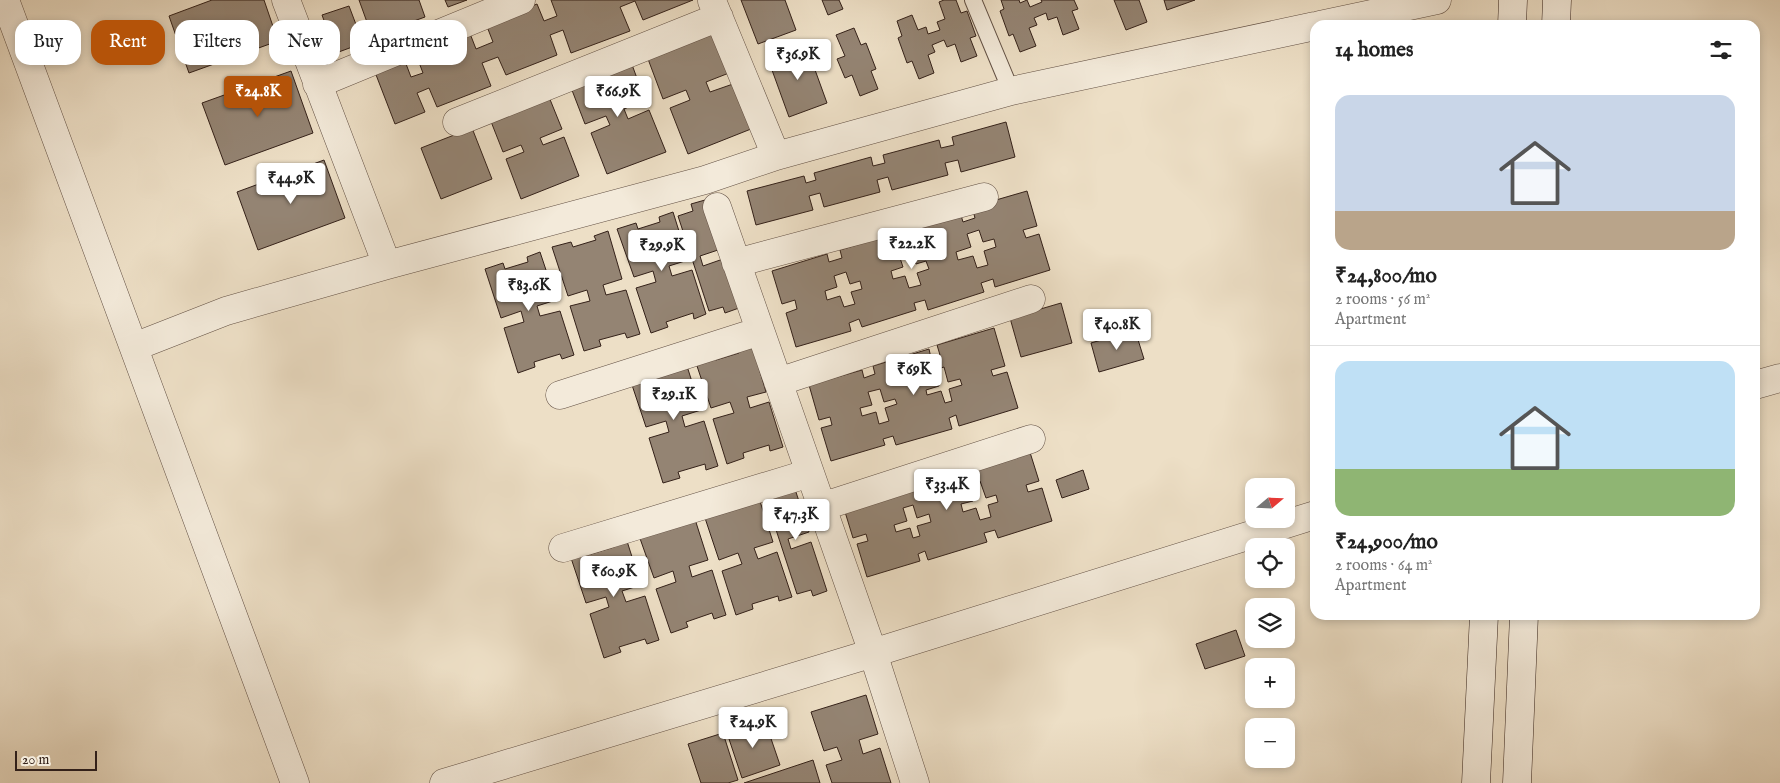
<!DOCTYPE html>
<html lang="en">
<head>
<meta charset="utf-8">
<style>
	body { margin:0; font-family:"IM FELL English",serif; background:#f2f2f2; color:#222; height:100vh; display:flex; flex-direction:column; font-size:19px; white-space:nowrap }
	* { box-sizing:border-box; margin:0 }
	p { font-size:16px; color:#767676 }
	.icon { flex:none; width:28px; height:28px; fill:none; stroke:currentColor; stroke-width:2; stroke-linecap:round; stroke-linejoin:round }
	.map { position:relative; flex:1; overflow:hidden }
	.sheet { position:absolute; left:1310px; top:20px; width:450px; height:600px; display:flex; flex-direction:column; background:#fff; border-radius:15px; box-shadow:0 2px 8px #0003 }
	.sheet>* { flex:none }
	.hud { position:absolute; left:15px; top:20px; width:475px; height:45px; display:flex; gap:10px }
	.needle { width:32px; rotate:71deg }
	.controls { position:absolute; left:1245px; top:478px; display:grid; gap:10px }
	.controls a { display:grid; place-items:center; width:50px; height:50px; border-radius:10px; background:#fff; box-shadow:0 2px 8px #0003; font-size:25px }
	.scale { position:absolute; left:15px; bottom:12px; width:82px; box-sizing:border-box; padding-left:5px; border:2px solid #342119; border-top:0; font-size:14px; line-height:18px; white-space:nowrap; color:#342119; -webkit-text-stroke:4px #f3eada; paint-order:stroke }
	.price { position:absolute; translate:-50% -42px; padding:0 11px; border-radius:5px; background:#fff; color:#222; font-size:16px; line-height:32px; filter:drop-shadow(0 1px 2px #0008) }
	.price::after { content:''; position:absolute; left:50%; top:30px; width:15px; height:11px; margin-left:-8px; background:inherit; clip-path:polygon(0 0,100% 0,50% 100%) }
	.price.on { background:#b45309; color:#fff }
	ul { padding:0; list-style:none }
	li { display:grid; align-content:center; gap:10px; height:265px; padding:0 25px }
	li+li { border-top:1px solid #e0e0e0 }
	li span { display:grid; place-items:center; height:155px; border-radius:15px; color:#555 }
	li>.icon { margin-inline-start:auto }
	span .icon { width:90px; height:90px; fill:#fffc; stroke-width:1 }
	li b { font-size:21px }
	h2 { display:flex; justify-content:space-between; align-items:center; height:60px; padding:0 25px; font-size:21px }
	.pill { padding:0 18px; border-radius:15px; background:#fff; box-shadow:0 2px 8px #0003; font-size:18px; line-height:45px }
	.pill.on { background:#b45309; color:#fff }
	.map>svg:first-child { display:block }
	.building { fill:#948473; stroke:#342119; fill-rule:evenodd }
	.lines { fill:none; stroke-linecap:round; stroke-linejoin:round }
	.lane-casing { stroke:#625044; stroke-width:18 }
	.street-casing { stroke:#625044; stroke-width:29 }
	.secondary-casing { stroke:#342119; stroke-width:29 }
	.lane { stroke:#f3eada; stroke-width:16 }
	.street { stroke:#f3eada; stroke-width:28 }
	.secondary { stroke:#f3eada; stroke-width:28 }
</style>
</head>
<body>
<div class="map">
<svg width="1780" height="783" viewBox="0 0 1780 783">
	<rect width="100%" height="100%" fill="#eddfc6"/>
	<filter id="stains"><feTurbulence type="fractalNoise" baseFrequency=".004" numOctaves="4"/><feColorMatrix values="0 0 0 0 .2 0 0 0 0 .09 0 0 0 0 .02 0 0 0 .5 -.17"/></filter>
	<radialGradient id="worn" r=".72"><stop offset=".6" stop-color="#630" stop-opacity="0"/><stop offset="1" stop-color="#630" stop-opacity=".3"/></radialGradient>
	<path class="building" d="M212,0H264L278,41L189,73L169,16Z
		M359,0H419L425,17L372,36Z
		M445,0H467L448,7Z
		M551,0H693L643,20L635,1L620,7L630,31L571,53L563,30L550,35L557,55L506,75L498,57L482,63L491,86L437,107L429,88L417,93L425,112L395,124L373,67L403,56L411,77L423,73L415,52L469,31L476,49L493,42L486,24L537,4L544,21L557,16Z
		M741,0H785L796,30L758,44Z
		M822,0H839L843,9L828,15Z
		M944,0H956L961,13L967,11L976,36L970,38L977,56L961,62L955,44L947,47L944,40L932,45L935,52L928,55L934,73L919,79L912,61L907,63L898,38L902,36L897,21L912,15L918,30L926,27L928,34L940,30L937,22L945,19L939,2Z
		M1001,0H1019L1020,3L1027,0L1030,7L1042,2L1041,0H1074L1078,9L1072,11L1079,29L1063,35L1057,17L1048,20L1046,13L1034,18L1037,25L1029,28L1036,46L1020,52L1013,34L1009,36L1000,11L1004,9Z
		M1114,0H1139L1147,22L1126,30Z
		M1164,0H1195L1167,10Z
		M349,6L363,43L336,53L322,15Z
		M854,28L861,45L866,43L876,69L871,71L878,89L860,96L852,75L845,78L837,59L845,56L836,35Z
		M713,33L729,73L706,82L710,92L733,84L751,129L688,154L670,108L690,100L686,90L663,99L648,59Z
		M806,45L827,103L789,117L768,59Z
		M631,62L645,100L624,109L628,119L649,110L666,152L607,174L591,133L610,125L606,116L585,124L570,85Z
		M291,71L313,133L225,165L202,103Z
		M547,92L562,129L540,138L543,145L564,137L579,176L521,199L506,159L524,152L521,145L503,152L488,114Z
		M1006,122L1015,157L961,172L958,160L945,163L948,175L892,190L888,177L877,180L880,192L824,207L820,193L809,196L813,210L756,225L747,191L804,176L806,183L816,180L814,173L871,157L873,166L885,163L883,155L939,140L941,148L954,145L952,137Z
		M472,128L492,179L441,199L421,148Z
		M324,160L345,218L258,250L237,192Z
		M1027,191L1037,226L1023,230L1026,238L1039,234L1050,270L995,287L993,279L981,283L984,292L928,310L925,300L914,303L916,310L862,327L859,319L849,323L851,331L796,347L786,313L797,309L795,300L782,304L772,271L827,254L829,262L842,258L840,250L893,234L895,242L907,238L905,230L960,212L963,222L975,218L972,207ZM979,230L983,242L994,239L996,247L984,251L988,265L977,268L973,256L958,260L956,252L971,247L967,234ZM911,251L916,264L926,261L929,269L917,273L921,285L909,288L905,276L893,279L891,271L903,267L899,255ZM846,272L850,284L860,281L862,289L851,292L855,304L844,307L840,296L827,300L825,291L837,287L834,276Z
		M705,200L721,249L700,256L703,266L723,259L739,308L725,313L723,307L709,311L678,216L693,211L691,204Z
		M673,212L688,260L669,266L672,276L692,270L706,314L694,319L693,313L666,322L668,327L651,333L636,288L656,282L653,271L634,277L617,229L636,223L638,229L660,222L659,217Z
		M608,231L622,279L603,285L606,295L626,290L640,334L627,338L625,333L599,340L601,346L584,351L570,306L590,301L587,290L568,296L552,247L571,242L573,247L596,240L594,236Z
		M540,252L556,300L537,306L540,316L560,311L574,355L562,359L560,354L534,362L535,367L518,373L504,328L524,322L521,311L501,318L485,269L503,263L505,269L528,262L527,257Z
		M1061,303L1072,343L1021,357L1010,318Z
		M994,328L1005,366L991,370L993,376L1007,372L1018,408L959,426L956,415L949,418L952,429L896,445L893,436L883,439L885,445L831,461L821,428L832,425L830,417L819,420L809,385L862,370L864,378L875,374L873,366L929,349L931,358L940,355L937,345ZM944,367L948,382L960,379L962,385L949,389L952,401L945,403L941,391L927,395L926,390L939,386L935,370ZM880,389L884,402L895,399L897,404L885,408L889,421L879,424L876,412L862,416L860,408L872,405L868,392Z
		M1135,330L1144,359L1099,372L1091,343Z
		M752,344L766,392L747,397L750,408L769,402L783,447L770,451L769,445L743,453L744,458L727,464L713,419L734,413L730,402L711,408L695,360L714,354L716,360L739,353L738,348Z
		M686,363L701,410L682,416L685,427L704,421L718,466L706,470L705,464L678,472L680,478L663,483L649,438L669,432L666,421L646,427L630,379Z
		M1028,446L1039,481L1026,485L1028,492L1042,488L1052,521L998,538L995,530L984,533L987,542L928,560L925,551L918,554L920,561L867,577L857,544L868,541L866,534L853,538L842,502ZM980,481L986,498L996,495L998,502L988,505L991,517L980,520L976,508L963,512L961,504L973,501L968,485ZM913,505L917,518L929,514L931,522L917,526L920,536L913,538L910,528L896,532L894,525L907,521L903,508Z
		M1083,470L1089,489L1062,498L1056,480Z
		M793,483L809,532L788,539L791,549L811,542L827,591L813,596L811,590L797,594L766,499Z
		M758,495L773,542L754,548L758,559L777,552L792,597L779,601L778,596L752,604L753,609L736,615L722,571L742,564L738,553L719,560L703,512Z
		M693,513L708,560L689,566L692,577L712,570L726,615L714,619L712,613L686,622L688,627L671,633L656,589L676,582L673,571L654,578L637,530Z
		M626,538L641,585L622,591L626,602L645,596L659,640L647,644L645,639L619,647L621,652L604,658L590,614L609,607L606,597L586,603L570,555L589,549L591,554L614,547Z
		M1236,630L1245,656L1205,669L1196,644Z
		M866,695L878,734L859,740L863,754L880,748L891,783H832L826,765L842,760L837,747L824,751L811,712Z
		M765,721L780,765L742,778L727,733Z
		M723,733L738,780L728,783H701L688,744Z
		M813,760L820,783H744Z"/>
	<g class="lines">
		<g class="lane-casing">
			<path id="lane" d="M973,0L1011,91"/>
		</g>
		<g class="street-casing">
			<path id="street" d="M5,0L295,783
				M286,0L387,265
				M712,1L776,156
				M1320,25L1437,0
				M317,84L521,0
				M457,122L719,17
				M717,207L873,653L915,783
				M736,263L984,197
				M134,347L226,311L387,265L705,180L776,156L1011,91L1315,26
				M778,382L1031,299
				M1755,385L1780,378
				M560,395L760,331
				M821,507L1031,439
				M563,548L810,473
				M444,783L873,653L1315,515"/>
		</g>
		<g class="secondary-casing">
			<path id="secondary" d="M1512,25L1513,0
				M1556,25L1557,0
				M1476,783L1484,615
				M1517,783L1524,615"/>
		</g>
		<use href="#lane" class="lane"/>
		<use href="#street" class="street"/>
		<use href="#secondary" class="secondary"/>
	</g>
	<rect width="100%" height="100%" filter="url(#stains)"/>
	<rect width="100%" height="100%" fill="url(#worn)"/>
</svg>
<div class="controls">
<a><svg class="needle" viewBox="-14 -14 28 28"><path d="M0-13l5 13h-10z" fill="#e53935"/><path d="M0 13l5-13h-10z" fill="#767676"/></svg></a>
<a><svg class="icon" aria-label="locate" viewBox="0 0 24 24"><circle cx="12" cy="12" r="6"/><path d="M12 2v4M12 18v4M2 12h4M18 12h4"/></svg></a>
<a><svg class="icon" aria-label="layers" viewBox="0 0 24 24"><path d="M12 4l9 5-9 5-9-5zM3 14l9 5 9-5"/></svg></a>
<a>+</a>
<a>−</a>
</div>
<div class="scale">20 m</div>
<b class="price" style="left:798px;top:81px">₹36.9K</b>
<b class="price on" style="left:258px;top:118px">₹24.8K</b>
<b class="price" style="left:618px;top:118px">₹66.9K</b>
<b class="price" style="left:291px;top:205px">₹44.9K</b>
<b class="price" style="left:912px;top:270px">₹22.2K</b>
<b class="price" style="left:662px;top:272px">₹29.9K</b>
<b class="price" style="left:529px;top:312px">₹83.6K</b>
<b class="price" style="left:1117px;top:351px">₹40.8K</b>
<b class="price" style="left:914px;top:396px">₹69K</b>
<b class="price" style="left:674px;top:421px">₹29.1K</b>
<b class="price" style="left:947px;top:511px">₹33.4K</b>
<b class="price" style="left:796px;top:541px">₹47.3K</b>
<b class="price" style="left:614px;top:598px">₹60.9K</b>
<b class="price" style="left:753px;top:749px">₹24.9K</b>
<div class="hud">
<a class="pill">Buy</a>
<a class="pill on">Rent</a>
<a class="pill">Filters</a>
<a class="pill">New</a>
<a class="pill">Apartment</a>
</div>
<section class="sheet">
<h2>14 homes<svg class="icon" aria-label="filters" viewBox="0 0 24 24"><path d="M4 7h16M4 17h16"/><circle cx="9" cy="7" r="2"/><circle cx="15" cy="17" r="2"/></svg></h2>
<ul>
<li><span style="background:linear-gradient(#c9d6e8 75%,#b9a48a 0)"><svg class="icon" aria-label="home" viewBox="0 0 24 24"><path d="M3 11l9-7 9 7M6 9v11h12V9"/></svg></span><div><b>₹24,800/mo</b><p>2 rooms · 56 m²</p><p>Apartment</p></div></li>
<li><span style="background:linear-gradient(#bfe0f5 70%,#8fb573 0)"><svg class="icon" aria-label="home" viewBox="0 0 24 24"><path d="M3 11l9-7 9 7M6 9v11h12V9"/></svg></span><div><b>₹24,900/mo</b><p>2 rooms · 64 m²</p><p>Apartment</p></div></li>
</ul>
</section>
</div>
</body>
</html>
